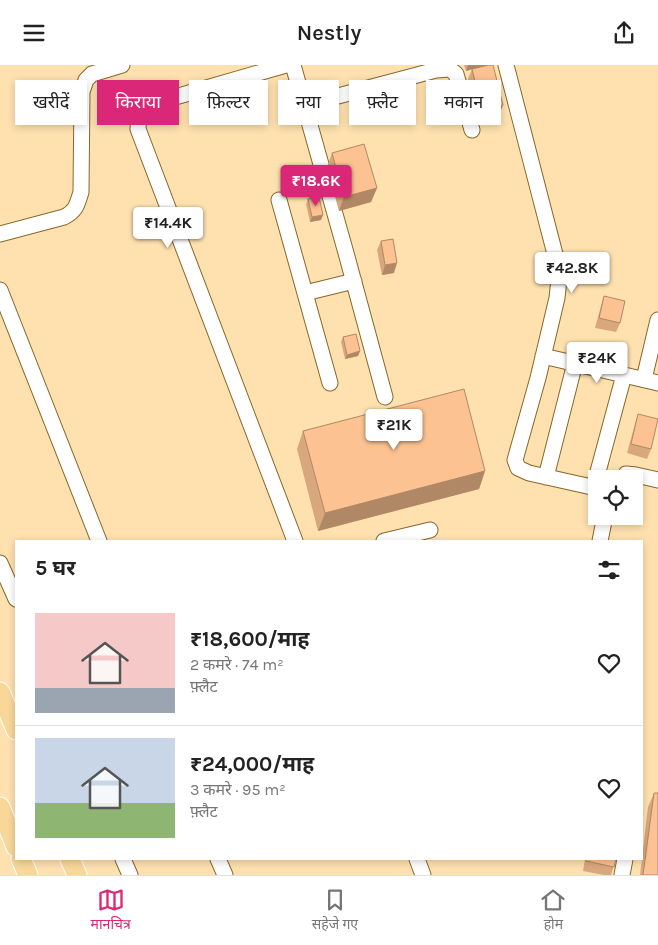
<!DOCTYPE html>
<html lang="hi">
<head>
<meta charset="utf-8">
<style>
	body { margin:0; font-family:Karla,"Noto Sans Devanagari",sans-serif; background:#f6f6f6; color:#222; height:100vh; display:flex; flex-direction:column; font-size:19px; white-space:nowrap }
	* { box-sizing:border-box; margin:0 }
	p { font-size:16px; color:#767676 }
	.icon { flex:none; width:28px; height:28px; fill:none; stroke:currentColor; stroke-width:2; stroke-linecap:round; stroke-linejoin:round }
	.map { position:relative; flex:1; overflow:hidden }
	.drawer { position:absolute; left:15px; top:475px; width:628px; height:320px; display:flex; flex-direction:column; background:#fff; border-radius:0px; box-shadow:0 2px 8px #0003 }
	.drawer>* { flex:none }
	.guide { position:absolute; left:15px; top:15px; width:629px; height:45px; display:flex; gap:10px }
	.controls { position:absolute; left:588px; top:405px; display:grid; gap:10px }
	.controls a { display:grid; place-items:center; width:55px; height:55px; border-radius:0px; background:#fff; box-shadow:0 2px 8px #0003; font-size:25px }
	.price { position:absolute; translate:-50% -42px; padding:0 11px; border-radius:5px; background:#fff; color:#222; font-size:16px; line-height:32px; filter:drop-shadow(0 1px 2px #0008) }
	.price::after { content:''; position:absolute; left:50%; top:30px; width:15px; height:11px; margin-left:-8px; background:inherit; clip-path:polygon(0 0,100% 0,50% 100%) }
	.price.on { background:#db2777; color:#fff }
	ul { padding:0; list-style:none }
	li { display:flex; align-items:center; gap:15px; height:125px; padding:0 20px }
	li+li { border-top:1px solid #e0e0e0 }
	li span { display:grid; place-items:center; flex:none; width:140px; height:100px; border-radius:0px; color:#555 }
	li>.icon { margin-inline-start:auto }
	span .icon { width:60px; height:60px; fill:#fffc; stroke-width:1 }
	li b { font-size:21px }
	h2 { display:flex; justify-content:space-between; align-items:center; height:60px; padding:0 20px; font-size:21px }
	.tag { padding:0 18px; border-radius:0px; background:#fff; box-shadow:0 2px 8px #0003; font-size:18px; line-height:45px }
	.tag.on { background:#db2777; color:#fff }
	header { display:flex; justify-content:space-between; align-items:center; height:65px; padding:0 20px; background:#fff; font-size:22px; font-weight:600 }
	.tabs { display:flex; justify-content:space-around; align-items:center; height:70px; border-top:1px solid #e0e0e0; background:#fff; font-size:14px; color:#767676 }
	.tabs a { display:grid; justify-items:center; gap:2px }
	.tabs .on { color:#db2777 }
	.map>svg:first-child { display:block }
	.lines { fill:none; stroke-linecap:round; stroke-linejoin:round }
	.minor-casing { stroke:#886727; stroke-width:17 }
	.major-casing { stroke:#fff; stroke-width:21 }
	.minor { stroke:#fff; stroke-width:15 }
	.major { stroke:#f8d799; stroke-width:19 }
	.wall { fill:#d9a77d }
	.shaded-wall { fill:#b08866 }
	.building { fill:#fcc291; stroke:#b08866 }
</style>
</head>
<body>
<header><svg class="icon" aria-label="menu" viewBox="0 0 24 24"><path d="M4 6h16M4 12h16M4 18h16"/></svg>Nestly<svg class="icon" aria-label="share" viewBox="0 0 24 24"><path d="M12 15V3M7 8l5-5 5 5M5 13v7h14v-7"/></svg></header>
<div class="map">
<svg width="658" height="810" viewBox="0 0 658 810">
	<rect width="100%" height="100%" fill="#ffe1af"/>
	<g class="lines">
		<g class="minor-casing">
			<path id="minor" d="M286,0L151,39L139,49L138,64L295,476
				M293,0L346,188L385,332
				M506,0L556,193L559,214L557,233L538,313L515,395L518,403L529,408L596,423
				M304,40L436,5L450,4L456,9L472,65
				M279,135L330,318
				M0,169L64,152C76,146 77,140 81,127L82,27L86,15L92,9L122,0
				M0,225L99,476
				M305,228L354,216
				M543,291L658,318
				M644,314L658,255
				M546,412L575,298
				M596,414L624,310
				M623,414L626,409L636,410L658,415
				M384,476L430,465
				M600,476L605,451
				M0,498L16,534
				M123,794L130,810
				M218,794L225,810
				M417,794L423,810
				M622,810L625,794"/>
		</g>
		<g class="major-casing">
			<path id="major" d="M0,627L16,665
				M0,742L16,782
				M21,794L28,810
				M70,794L77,810"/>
		</g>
		<use href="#minor" class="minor"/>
		<use href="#major" class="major"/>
	</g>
	<path class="wall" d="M464,0H487L503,40L499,50L478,55L468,14L472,4L466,6Z
		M332,88L377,123L371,137L339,146L327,102Z
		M308,134L321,155L310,157L306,139Z
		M381,176L394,208L382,210L377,185Z
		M604,231L620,258L616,267L595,263L601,241Z
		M343,272L360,286L358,291L345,294L341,277Z
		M638,349L651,384L647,394L627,388L635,359Z
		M303,366L485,406L479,424L318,466L297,384Z
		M654,728L658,810H640L648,742Z
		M585,794H616L611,810H604L583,806Z"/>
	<path class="shaded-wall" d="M468,0H487L466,6Z
		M503,40L499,50L478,55L482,45Z
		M377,123L371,137L339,146L344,132Z
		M323,150L321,155L310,157L312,152Z
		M397,198L394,208L382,210L385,200Z
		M360,286L358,291L345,294L347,290Z
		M485,406L479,424L318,466L325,448Z"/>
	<path class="building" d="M489,0H493L503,40L482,45L472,4Z
		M364,79L377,123L344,132L332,88Z
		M319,132L323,150L312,152L308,134Z
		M393,174L397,198L385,200L381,176Z
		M604,231L625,236L620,258L599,253Z
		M356,269L360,286L347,290L343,272Z
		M464,324L485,406L325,448L303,366Z
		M638,349L658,354L651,384L631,379Z
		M654,728H658V810H643Z
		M587,794H616L614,802L586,796Z"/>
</svg>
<div class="controls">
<a><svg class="icon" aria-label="locate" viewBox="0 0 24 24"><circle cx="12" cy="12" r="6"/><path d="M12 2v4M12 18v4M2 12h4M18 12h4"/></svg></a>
</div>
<b class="price on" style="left:316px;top:142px">₹18.6K</b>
<b class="price" style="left:168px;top:184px">₹14.4K</b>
<b class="price" style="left:572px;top:229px">₹42.8K</b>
<b class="price" style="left:597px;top:319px">₹24K</b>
<b class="price" style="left:394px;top:386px">₹21K</b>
<div class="guide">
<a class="tag">खरीदें</a>
<a class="tag on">किराया</a>
<a class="tag">फ़िल्टर</a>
<a class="tag">नया</a>
<a class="tag">फ़्लैट</a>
<a class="tag">मकान</a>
</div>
<section class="drawer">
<h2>5 घर<svg class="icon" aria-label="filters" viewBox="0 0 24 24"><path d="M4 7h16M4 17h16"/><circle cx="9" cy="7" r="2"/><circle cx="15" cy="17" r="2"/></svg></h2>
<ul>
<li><span style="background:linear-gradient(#f6c9c9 75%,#9aa5b1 0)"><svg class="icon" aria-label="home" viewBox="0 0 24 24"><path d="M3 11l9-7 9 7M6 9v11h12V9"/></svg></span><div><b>₹18,600/माह</b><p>2 कमरे · 74 m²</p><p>फ़्लैट</p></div><svg class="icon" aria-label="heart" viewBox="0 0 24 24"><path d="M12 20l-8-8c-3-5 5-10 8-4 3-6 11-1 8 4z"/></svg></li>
<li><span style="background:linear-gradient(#c9d6e8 65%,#8fb573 0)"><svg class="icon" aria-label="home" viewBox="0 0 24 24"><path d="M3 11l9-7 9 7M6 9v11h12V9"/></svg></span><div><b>₹24,000/माह</b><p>3 कमरे · 95 m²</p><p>फ़्लैट</p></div><svg class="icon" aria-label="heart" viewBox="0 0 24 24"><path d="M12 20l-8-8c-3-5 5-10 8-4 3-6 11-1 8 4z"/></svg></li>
</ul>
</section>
</div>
<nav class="tabs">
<a class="on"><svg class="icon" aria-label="map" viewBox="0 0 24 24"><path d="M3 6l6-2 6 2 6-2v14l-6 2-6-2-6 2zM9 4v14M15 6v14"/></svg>मानचित्र</a>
<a><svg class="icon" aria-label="saved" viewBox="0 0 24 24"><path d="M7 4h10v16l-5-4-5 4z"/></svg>सहेजे गए</a>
<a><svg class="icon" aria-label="home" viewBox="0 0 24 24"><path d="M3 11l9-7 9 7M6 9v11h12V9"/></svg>होम</a>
</nav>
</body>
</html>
